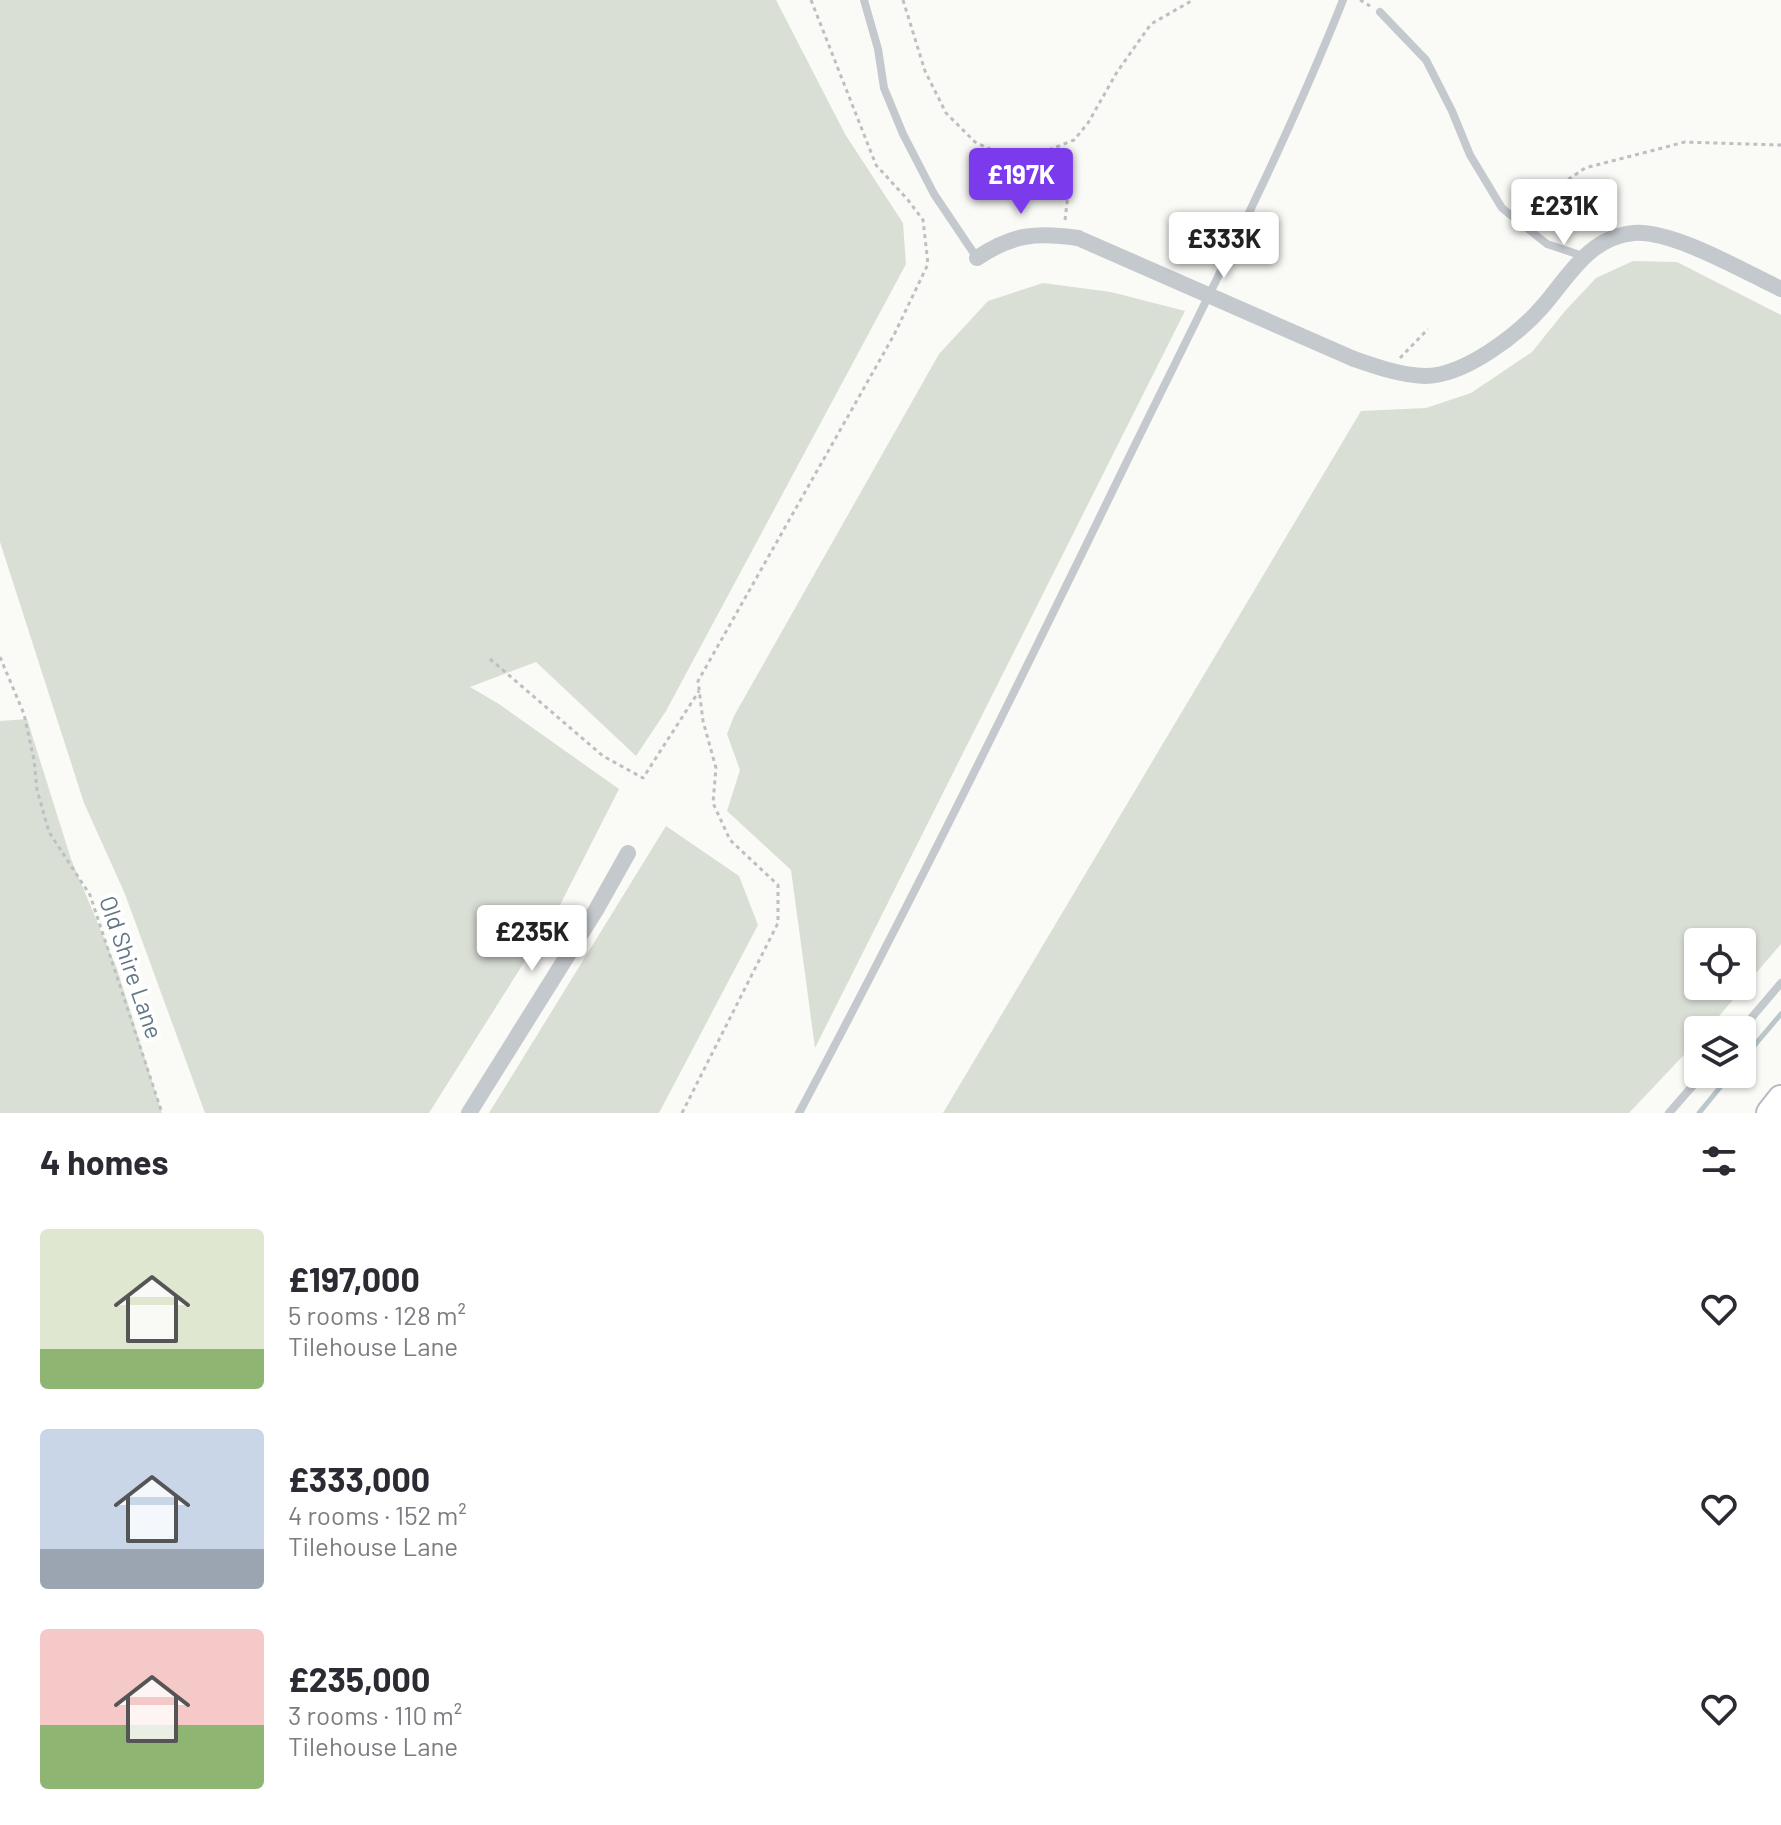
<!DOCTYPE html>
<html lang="en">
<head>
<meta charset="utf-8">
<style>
	body { margin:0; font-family:Barlow,sans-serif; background:#f2f2f3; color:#2b2b33; height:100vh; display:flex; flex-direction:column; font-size:30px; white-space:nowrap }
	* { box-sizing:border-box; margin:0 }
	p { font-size:26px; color:#7c7c81 }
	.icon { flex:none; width:44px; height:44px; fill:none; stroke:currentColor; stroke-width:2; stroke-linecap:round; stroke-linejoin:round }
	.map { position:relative; height:1113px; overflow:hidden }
	.panel { display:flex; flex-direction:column; background:#fff; flex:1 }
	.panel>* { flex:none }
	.buttons { position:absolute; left:1684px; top:928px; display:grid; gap:16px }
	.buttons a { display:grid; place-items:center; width:72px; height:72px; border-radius:8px; background:#fff; box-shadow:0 2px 6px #0004; font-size:40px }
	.price { position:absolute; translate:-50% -68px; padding:0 18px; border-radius:8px; background:#fff; color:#222; font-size:26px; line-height:52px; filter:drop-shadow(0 2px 4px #0008) }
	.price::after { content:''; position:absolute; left:50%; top:48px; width:24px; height:18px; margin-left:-12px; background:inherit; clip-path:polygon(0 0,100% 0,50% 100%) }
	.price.active { background:#7c3aed; color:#fff }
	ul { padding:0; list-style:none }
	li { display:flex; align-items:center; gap:24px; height:200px; padding:0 40px }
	li span { display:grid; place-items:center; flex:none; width:224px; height:160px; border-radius:8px; color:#555 }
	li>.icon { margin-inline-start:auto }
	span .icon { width:96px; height:96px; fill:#fffc; stroke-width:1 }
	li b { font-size:34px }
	h2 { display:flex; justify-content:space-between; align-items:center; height:96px; padding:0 40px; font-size:34px }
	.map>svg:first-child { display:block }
	.green { fill:#dadfd6; fill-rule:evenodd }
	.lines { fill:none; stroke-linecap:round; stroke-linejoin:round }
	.stream { stroke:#bac7cb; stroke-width:5 }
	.primary-casing { stroke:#b5bbbf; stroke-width:30 }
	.path { stroke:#bcc0c3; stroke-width:3; stroke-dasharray:4 4; stroke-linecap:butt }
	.service { stroke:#c4c9cd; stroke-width:8 }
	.minor { stroke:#c4c9cd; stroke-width:16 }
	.primary { stroke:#fff; stroke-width:26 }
	.minor-bridge { stroke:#c4c9cd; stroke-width:16 }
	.labels { text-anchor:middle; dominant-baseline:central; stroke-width:8; stroke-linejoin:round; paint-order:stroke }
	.street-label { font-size:24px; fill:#637684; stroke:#fff }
</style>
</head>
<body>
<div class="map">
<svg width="1781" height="1113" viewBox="0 0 1781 1113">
	<rect width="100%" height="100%" fill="#fafaf7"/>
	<path class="green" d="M0,0H776L845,134L903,223L906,264L666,711L636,756L536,662L470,687L499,704L619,789L559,907L429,1113H205L125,894L84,803L0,542Z
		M1633,261L1677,262L1781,315V944L1707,1030H1698V1040L1629,1113H943L1361,411L1426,408L1471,393L1532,352L1565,311L1596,278ZM1698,942H1742V986H1698Z
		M1043,283L1111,292L1185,311L815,1048L791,870L727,811L740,770L727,734L734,716L939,354L988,301Z
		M27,719L71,859L117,969L162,1113H0V721Z
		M666,826L739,876L758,925L659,1113H489Z"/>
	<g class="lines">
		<path class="stream" d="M1742,1060L1781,1014
			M1699,1113L1731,1074"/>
		<g class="primary-casing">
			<path id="primary" d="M1770,1113L1781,1099"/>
		</g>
		<path class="path" d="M903,0L925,71L946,113L975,142L1004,156L1041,153L1074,140L1088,123L1117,72L1151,24L1193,0
			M1360,0L1370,6
			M1522,211L1585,168L1685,142L1781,145
			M1065,220L1069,186
			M1400,358L1428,329
			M0,657L24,714L34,760L37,790L49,832L90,895L162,1113
			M490,659L603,756L643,778L699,691
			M682,1113L778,923V885L730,840L713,803L716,768L703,721L698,681L894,335L928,264L923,220L908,200L876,165L811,0"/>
		<path class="service" d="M864,0L878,49L884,88L903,134L934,194L977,258
			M1380,12L1426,60L1452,111L1470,155L1502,208L1547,244L1583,256
			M1741,1030L1781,983
			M799,1113C915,895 1024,673 1132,451C1205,302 1282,154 1343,0
			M1669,1113L1703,1074"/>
		<path class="minor" d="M977,258C1013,234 1036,232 1078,238
			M1354,359C1377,367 1400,375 1425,376C1464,376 1518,335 1543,306C1569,276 1589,237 1634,233C1673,230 1745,272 1781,289
			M469,1113L596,910L628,853"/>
		<use href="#primary" class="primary"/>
		<path class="minor-bridge" d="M1078,238L1354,359"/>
	</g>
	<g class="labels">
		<g class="street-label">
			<text transform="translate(132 967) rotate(71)">Old Shire Lane</text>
		</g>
	</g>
</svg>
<div class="buttons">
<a><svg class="icon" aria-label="locate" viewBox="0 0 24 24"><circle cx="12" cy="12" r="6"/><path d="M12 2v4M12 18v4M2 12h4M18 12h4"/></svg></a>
<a><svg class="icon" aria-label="layers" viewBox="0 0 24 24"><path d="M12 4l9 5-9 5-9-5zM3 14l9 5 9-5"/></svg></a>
</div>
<b class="price active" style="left:1021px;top:216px">£197K</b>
<b class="price" style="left:1564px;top:247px">£231K</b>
<b class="price" style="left:1224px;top:280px">£333K</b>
<b class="price" style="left:532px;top:973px">£235K</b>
</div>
<section class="panel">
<h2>4 homes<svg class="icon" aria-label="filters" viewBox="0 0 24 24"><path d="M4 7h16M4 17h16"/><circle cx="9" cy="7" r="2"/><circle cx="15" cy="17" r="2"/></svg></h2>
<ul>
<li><span style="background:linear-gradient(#dfe7d0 75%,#8fb573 0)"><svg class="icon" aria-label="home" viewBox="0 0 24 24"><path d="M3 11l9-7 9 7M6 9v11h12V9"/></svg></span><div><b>£197,000</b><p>5 rooms · 128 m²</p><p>Tilehouse Lane</p></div><svg class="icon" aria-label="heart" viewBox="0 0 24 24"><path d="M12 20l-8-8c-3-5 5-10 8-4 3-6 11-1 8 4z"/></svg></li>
<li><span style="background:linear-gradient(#c9d6e8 75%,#9aa5b1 0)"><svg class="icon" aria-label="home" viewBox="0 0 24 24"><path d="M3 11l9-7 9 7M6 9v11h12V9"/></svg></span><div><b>£333,000</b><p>4 rooms · 152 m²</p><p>Tilehouse Lane</p></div><svg class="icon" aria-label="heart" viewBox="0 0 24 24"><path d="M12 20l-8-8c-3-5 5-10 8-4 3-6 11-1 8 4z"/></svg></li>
<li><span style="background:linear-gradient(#f6c9c9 60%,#8fb573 0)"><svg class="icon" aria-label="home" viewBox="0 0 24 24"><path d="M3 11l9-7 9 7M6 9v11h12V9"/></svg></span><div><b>£235,000</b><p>3 rooms · 110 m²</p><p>Tilehouse Lane</p></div><svg class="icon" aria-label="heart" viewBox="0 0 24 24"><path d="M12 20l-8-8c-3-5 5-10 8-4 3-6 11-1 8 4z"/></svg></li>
</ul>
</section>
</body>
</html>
